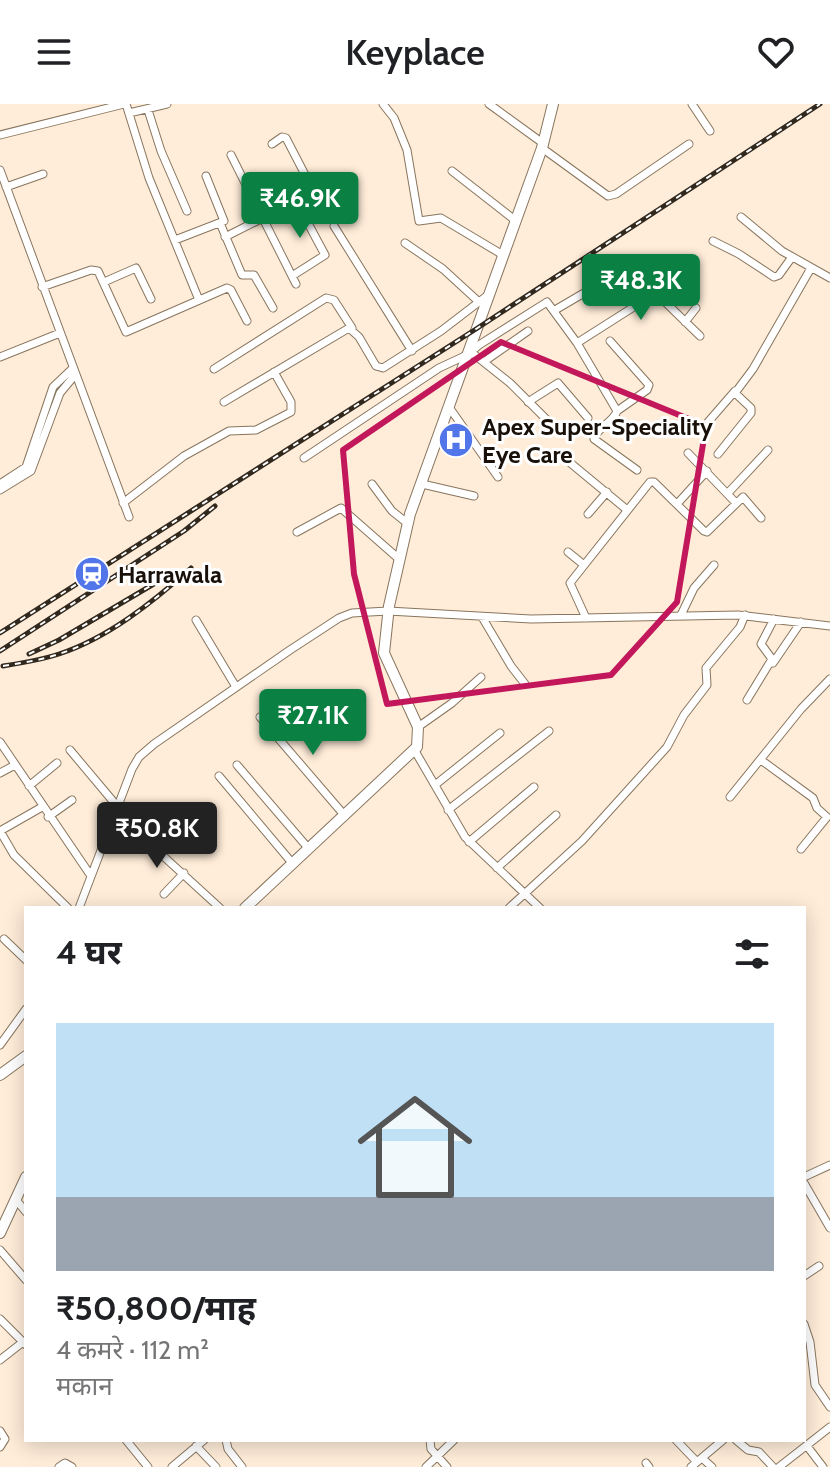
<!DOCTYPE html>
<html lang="hi">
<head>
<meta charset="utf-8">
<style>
	body { margin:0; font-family:Cabin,"Noto Sans Devanagari",sans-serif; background:#f6f6f6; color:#202124; height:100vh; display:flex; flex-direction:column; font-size:30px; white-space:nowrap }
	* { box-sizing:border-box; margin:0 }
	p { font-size:26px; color:#757577 }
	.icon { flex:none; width:44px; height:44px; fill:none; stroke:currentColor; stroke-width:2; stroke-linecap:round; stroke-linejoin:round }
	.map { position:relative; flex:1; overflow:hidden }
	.sheet { position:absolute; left:24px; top:802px; width:782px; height:536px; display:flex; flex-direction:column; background:#fff; border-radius:0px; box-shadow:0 4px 20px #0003 }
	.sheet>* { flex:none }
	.price { position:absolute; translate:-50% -68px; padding:0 18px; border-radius:8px; background:#0b8043; color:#fff; font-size:26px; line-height:52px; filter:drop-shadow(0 2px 4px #0008) }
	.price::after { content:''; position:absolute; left:50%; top:48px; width:24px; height:18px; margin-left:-12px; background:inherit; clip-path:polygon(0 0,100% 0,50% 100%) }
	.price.current { background:#222; color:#fff }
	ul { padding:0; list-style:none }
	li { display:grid; align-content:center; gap:16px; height:424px; padding:0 32px }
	li span { display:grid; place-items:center; height:248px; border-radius:0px; color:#555 }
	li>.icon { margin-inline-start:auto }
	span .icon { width:144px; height:144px; fill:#fffc; stroke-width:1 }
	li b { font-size:34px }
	h2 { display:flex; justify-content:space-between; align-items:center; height:96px; padding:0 32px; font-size:34px }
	header { display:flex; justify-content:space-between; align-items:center; height:104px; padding:0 32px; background:#fff; font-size:36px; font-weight:600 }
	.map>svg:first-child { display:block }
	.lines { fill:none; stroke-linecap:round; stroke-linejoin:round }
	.street-casing { stroke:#88755e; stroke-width:9 }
	.secondary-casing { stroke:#88755e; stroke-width:12 }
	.street { stroke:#fff; stroke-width:7 }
	.secondary { stroke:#fff; stroke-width:10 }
	.rail-casing { stroke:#31281e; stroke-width:5 }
	.rail { stroke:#fff; stroke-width:2; stroke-dasharray:6; stroke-linecap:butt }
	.marked { fill:none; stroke:#c2185b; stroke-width:6; stroke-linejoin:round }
	.labels { text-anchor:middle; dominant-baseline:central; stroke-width:6; stroke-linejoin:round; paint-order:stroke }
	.poi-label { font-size:24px; font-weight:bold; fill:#191109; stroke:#fff; text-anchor:start }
</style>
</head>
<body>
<header><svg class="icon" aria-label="menu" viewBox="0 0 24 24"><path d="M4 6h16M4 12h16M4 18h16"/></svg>Keyplace<svg class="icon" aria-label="heart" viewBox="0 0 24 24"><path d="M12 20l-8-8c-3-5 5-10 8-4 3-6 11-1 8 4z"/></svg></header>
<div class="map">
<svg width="830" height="1363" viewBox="0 0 830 1363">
	<rect width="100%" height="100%" fill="#ffedd9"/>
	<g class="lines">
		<g class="street-casing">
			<path id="street" d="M126,0L149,74L199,196
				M383,0L394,14L407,46L419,117L441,114L503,151
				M489,0L544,40
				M692,0L710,27
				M148,6L161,47L187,107
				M129,9L167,0
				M0,31L124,0
				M542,44L608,92L616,90L689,40
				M231,51L296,180
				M0,66L129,413
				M452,67L516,117
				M6,83L43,70
				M314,86L323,102
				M741,113L782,147L830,174
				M220,119L242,171H254L273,204
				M334,122L412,247
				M225,133L314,88L286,34L282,33L272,40
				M175,136L224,117L206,72
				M713,137L739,150L774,173L779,171L792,153
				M405,139L443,165L479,198
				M292,172L325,151L296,97
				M104,178L136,164L151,195
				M42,183L91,166L98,167L126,228L227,184L231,186L247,217
				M660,193L676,176
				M555,206L613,172
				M685,218L696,204
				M610,237L649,281L647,286L617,307
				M577,239L654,190L660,193L700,232
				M471,248L510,279L552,321
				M0,253L60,229
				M485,257L528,227
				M214,265L326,194L334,196L352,224
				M224,298L349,224L359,233L376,262L383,264L441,227L488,191
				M528,298L558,279L588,314
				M449,303L498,373
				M702,325L735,287
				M688,349L736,399
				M718,350L751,309V304L735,289L753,265L811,164
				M304,354L439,264L467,251L479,241L547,198L577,239L617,307C614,318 596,324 594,335L637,366
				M568,357L626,405
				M0,380L26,363L53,283L73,264
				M372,380L392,407L407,419
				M422,380L474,392
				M0,386L31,367L60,289L75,271
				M728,389L768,346
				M123,399L184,352L229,327L256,326L291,308V298L274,268
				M677,400L707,367
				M588,410L607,388
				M297,428L341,404L399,455
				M568,448L584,461
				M681,511L694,484L714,461
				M482,513L511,562L525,580
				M586,514L570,479L650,378H654L704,427L707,428L743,393L761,414
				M196,516L236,583
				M773,559L801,518
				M747,596L772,555L761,540L774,515
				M260,613L345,712
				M418,623L452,599L481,573
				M0,638L91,772
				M70,646L117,702
				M415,647L465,733L540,804
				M761,656L813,694L817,704L827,713L801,745
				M237,661L309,745
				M0,669L15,661
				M219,672L293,760
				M435,681L500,629
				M29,682L57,659
				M730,693L801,605L830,575
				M448,706L549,627
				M115,708L220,804
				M48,713L72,696
				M0,727L14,751L68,804
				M0,727L42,703
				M469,738L534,683
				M497,764L556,711
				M164,790L184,769
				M79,804L132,665L139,653L154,640L290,546L339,514L352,509L388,507L531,515L738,511L830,522
				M509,804L582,737L667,643L684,611L707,581L706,564L740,523L745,511
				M4,835L26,856
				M0,941L26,905
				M804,1073L830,1061
				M804,1079L830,1124
				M17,1097L26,1108
				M0,1146L26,1176
				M804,1172L819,1162
				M0,1215L26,1241
				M804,1220L810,1238L815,1281L830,1303
				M0,1256L23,1238
				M0,1327L5,1335L0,1343
				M126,1336L148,1363
				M226,1336L228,1345L242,1363
				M430,1336L431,1345L447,1363
				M676,1336L697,1358
				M736,1336L748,1346L759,1348L773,1363
				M196,1342L216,1363
				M807,1342L823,1363
				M702,1354L712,1363
				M646,1359L649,1363
				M59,1363L65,1359L72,1363
				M172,1363L204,1336
				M426,1363L454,1336
				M691,1363L723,1336
				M779,1363L830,1323"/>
		</g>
		<g class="secondary-casing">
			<path id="secondary" d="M245,804L417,643L418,623L384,549L389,502L410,410L542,44L553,0
				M0,971L26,952
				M0,1129L26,1073"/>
		</g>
		<use href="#street" class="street"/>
		<use href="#secondary" class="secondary"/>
		<g class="rail-casing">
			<path id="rail" d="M0,529L476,225L820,0
				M0,547L184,427L215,402
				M29,550L59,536L169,471
				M3,562C22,559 41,556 59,550C108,534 153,498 191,464"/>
		</g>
		<use href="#rail" class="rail"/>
	</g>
	<path class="marked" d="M501,238L706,322L677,498L611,571L387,600L354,470L343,346Z"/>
	<defs>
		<g id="hospital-disc" transform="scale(1.8)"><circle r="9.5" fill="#5275e9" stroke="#fff"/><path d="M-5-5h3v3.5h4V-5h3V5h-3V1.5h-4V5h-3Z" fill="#fff"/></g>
		<g id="station-disc" transform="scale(1.8)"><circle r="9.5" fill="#5275e9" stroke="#fff"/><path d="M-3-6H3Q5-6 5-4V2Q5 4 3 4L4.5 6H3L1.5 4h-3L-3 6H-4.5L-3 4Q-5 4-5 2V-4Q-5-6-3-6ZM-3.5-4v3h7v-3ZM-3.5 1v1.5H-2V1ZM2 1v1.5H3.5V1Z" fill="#fff"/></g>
	</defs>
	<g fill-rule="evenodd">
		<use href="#hospital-disc" x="456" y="336"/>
		<use href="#station-disc" x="92" y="470"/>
	</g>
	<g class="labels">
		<g class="poi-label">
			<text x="482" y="322">Apex Super-Speciality<tspan x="482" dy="28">Eye Care</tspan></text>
			<text x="118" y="470">Harrawala</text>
		</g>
	</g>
</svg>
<b class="price" style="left:300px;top:136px">₹46.9K</b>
<b class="price" style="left:641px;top:218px">₹48.3K</b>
<b class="price" style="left:313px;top:653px">₹27.1K</b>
<b class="price current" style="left:157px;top:766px">₹50.8K</b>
<section class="sheet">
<h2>4 घर<svg class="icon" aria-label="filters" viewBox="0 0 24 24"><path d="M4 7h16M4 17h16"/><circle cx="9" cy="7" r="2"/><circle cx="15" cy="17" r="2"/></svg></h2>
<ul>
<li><span style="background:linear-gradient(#bfe0f5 70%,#9aa5b1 0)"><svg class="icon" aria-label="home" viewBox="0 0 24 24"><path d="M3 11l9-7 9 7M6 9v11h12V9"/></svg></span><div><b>₹50,800/माह</b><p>4 कमरे · 112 m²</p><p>मकान</p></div></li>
</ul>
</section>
</div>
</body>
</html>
